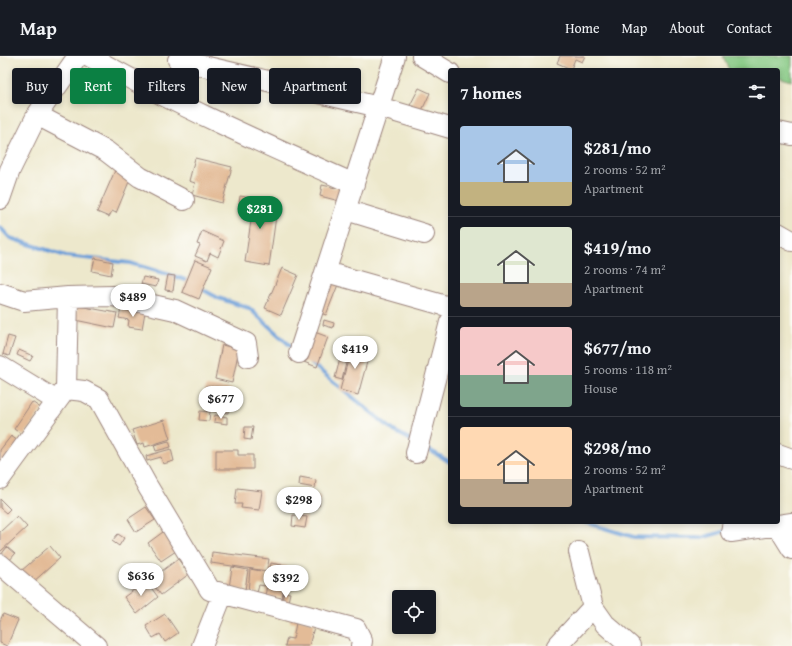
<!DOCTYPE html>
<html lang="en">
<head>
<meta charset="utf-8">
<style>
	body { margin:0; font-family:"Gentium Book Plus",serif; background:#242831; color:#f1f3f6; height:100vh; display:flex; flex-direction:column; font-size:15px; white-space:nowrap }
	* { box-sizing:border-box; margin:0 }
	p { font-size:13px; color:#9ea1a6 }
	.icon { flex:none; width:22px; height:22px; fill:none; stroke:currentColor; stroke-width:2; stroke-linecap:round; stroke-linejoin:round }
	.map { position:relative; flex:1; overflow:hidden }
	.sheet { position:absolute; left:448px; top:12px; width:332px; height:456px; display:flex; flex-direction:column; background:#171b24; border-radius:4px; box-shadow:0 2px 6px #0003 }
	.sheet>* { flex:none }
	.hud { position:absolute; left:12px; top:12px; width:376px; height:36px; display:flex; gap:8px }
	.fabs { position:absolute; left:392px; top:534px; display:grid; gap:8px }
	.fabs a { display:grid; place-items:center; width:44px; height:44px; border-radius:4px; background:#171b24; box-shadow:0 2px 6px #0003; font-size:20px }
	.price { position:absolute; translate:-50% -34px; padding:0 9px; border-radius:14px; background:#fff; color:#222; font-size:13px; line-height:26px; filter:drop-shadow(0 1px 2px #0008) }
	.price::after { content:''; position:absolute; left:50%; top:24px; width:12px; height:9px; margin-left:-6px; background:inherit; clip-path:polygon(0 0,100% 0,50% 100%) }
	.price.active { background:#0b8043; color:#fff }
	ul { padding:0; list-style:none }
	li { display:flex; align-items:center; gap:12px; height:100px; padding:0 12px }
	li+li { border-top:1px solid #363941 }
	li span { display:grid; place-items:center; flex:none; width:112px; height:80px; border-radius:4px; color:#555 }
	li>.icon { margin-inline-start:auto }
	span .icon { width:48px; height:48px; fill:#fffc; stroke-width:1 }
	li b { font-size:17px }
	h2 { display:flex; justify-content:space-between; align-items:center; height:48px; padding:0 12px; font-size:17px }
	.pill { padding:0 14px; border-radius:4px; background:#171b24; box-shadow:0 2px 6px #0003; font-size:14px; line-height:36px }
	.pill.active { background:#0b8043; color:#fff }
	header { display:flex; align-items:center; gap:24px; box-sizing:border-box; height:56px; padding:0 20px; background:#171b24; border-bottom:1px solid #363941 }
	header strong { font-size:19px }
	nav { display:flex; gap:22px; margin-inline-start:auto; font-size:14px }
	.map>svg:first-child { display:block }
	.green { fill:#83c781; stroke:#667356 }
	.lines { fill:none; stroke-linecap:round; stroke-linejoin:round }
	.stream { stroke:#6d9fd8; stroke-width:4 }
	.building { fill:#e3bb97 }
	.minor-casing { stroke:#9c847c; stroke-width:22 }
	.minor { stroke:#fff; stroke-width:20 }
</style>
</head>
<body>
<header>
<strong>Map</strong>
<nav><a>Home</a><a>Map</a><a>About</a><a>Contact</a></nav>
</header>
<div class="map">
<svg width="792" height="590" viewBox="0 0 792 590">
	<rect width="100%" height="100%" fill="#fdfcf7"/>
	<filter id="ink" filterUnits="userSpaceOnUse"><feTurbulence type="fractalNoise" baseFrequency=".025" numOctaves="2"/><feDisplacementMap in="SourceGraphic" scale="8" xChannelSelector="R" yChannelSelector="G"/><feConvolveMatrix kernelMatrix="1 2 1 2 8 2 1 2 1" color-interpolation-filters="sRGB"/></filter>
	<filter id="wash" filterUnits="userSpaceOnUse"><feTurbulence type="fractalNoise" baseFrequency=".012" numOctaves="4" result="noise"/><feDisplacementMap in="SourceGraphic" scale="16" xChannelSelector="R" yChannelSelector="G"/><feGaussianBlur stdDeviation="0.9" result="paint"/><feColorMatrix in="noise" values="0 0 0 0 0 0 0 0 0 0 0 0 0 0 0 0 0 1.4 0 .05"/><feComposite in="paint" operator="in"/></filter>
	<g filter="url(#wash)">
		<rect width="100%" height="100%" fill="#ede8cc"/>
		<path class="green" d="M723,0H792V25L778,21V14H729Z"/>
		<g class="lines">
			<path class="stream" d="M0,171L10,182L66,200L130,207L183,223L190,226
				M200,232L218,242L249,252L294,293
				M312,308L394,375L413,385
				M424,391L450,406
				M584,466L634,481L701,482L725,475"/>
		</g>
		<g id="blocks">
			<path class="building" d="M560,0H585L582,6L575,3L571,13L557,7Z
				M419,32L430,37L419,61L407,55Z
				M195,102L232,111L222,147L192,139L195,127L189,125Z
				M117,110L133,116L116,157L112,155L109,161L97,156Z
				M322,129L336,132V129L346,132L343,146L320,140Z
				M240,140L278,146L269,210L245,206L253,151L239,148Z
				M202,175L224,185L218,201L210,197L207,205L195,200L200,189L197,188Z
				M95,202L113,206L111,219L92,215Z
				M195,204L212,211L199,243L182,236Z
				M282,212L298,219L281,259L265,252Z
				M168,219L175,220L173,235L165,234Z
				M143,221L158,224L156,231L141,228Z
				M330,223L339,226L326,259L318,256Z
				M78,250L117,257L114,272L75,264Z
				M121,253L145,256L142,273L128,271L129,264L119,262Z
				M324,264L334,267L333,272L323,269Z
				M312,275L328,281L317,311L301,305Z
				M8,280L15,282L9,300L3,298Z
				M345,284L351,286L342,324L335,322Z
				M222,289L239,293L232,327L215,323Z
				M352,290L370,295L358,339L340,334Z
				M19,294L33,300L30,305L17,299Z
				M206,330L232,333L228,357L212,355L214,342L204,340Z
				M32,346L42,353L24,380L14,373Z
				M200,355L210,356L209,365L199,364Z
				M215,359L227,361V368L214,366Z
				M164,364L170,383L145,391L144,387L137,389L132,374Z
				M245,371H253L251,384L244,383Z
				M11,380L21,387L0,407V394Z
				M169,385L171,391L156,395L154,389Z
				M171,393L174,405L163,408L161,401L147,405L146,400Z
				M216,394H238V399H253V413H216Z
				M300,421L316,424L315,432L299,429Z
				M237,432L262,435L259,454L241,452L242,448H235Z
				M300,438L320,440L319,450L298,446Z
				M0,443L10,453L6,457L0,452Z
				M146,451L155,464L136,476L128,463Z
				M293,459L307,461L305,472L292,470Z
				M17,460L27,471L0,496V476Z
				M163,476L176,495L161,505L148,487Z
				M118,478L124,482L119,490L112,485Z
				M50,490L60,502L32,527L21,515Z
				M7,491L15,498L9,505L1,499Z
				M212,496L269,503L267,515L211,507Z
				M178,503L189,518L161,539L150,524Z
				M271,507L287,510L282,542L265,540Z
				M232,511L248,514L245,534L229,532Z
				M250,513L267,516L265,530L259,529L257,537L248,536Z
				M146,525L158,541L137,558L124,541Z
				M284,536L290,537L287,550L281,549Z
				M3,558L18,564L7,590L0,587V565Z
				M165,558L178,577L165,586L160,578L153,582L146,570Z
				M291,561L315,567L309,590H285L287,582L293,583L296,567L290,566Z"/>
		</g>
	</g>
	<g filter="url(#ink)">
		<use href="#blocks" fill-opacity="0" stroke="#9c847c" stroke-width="1"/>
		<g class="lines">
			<g class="minor-casing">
				<path id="minor" d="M89,0C174,48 264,88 354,128
					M422,0L450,17
					M178,4L379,51L450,72
					M37,59L106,95L140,121L184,144
					M778,76L792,79
					M0,143L10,114L37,59L78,0
					M346,154L424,178
					M778,177L792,185
					M326,216L450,251
					M0,237L24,245L68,241L113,240L175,254L246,287L248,301
					M299,297L395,0
					M0,310L57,345
					M66,333L84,335L99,343L148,431L210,534L356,573L362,585L361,590
					M416,397L450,266
					M778,398L792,403
					M0,423L66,333L68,241
					M733,466L731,476L792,467
					M777,469L792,493
					M579,496L593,551L605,568L630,590
					M0,508L96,590
					M202,590L223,537
					M557,590L593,551"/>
			</g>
			<use href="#minor" class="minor"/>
		</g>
	</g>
</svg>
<div class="fabs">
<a><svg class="icon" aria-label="locate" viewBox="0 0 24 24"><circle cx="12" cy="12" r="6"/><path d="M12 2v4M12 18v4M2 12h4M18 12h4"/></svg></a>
</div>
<b class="price active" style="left:260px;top:174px">$281</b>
<b class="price" style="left:133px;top:262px">$489</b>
<b class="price" style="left:355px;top:314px">$419</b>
<b class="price" style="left:221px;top:364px">$677</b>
<b class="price" style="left:299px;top:465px">$298</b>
<b class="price" style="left:141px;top:541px">$636</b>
<b class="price" style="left:286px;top:543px">$392</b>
<div class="hud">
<a class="pill">Buy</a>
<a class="pill active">Rent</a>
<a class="pill">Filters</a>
<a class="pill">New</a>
<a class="pill">Apartment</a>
</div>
<section class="sheet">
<h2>7 homes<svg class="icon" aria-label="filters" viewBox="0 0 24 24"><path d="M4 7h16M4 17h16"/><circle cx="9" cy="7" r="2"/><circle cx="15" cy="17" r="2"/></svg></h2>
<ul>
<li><span style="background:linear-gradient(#a9c7e8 70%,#c2b280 0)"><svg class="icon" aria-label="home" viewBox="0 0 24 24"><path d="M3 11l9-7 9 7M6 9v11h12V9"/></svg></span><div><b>$281/mo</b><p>2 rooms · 52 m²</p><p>Apartment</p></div></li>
<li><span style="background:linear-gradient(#dfe7d0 70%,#b9a48a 0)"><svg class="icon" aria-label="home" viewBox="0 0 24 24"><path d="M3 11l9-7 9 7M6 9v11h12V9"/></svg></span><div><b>$419/mo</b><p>2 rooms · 74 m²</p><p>Apartment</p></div></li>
<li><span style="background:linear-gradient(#f6c9c9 60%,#7fa58c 0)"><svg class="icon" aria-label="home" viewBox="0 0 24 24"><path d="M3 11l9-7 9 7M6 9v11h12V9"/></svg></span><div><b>$677/mo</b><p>5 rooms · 118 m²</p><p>House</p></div></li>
<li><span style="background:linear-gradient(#ffd9b3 65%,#b9a48a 0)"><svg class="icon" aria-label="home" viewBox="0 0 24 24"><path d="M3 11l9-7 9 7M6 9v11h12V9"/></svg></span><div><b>$298/mo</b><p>2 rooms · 52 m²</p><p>Apartment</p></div></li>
</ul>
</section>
</div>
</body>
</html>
